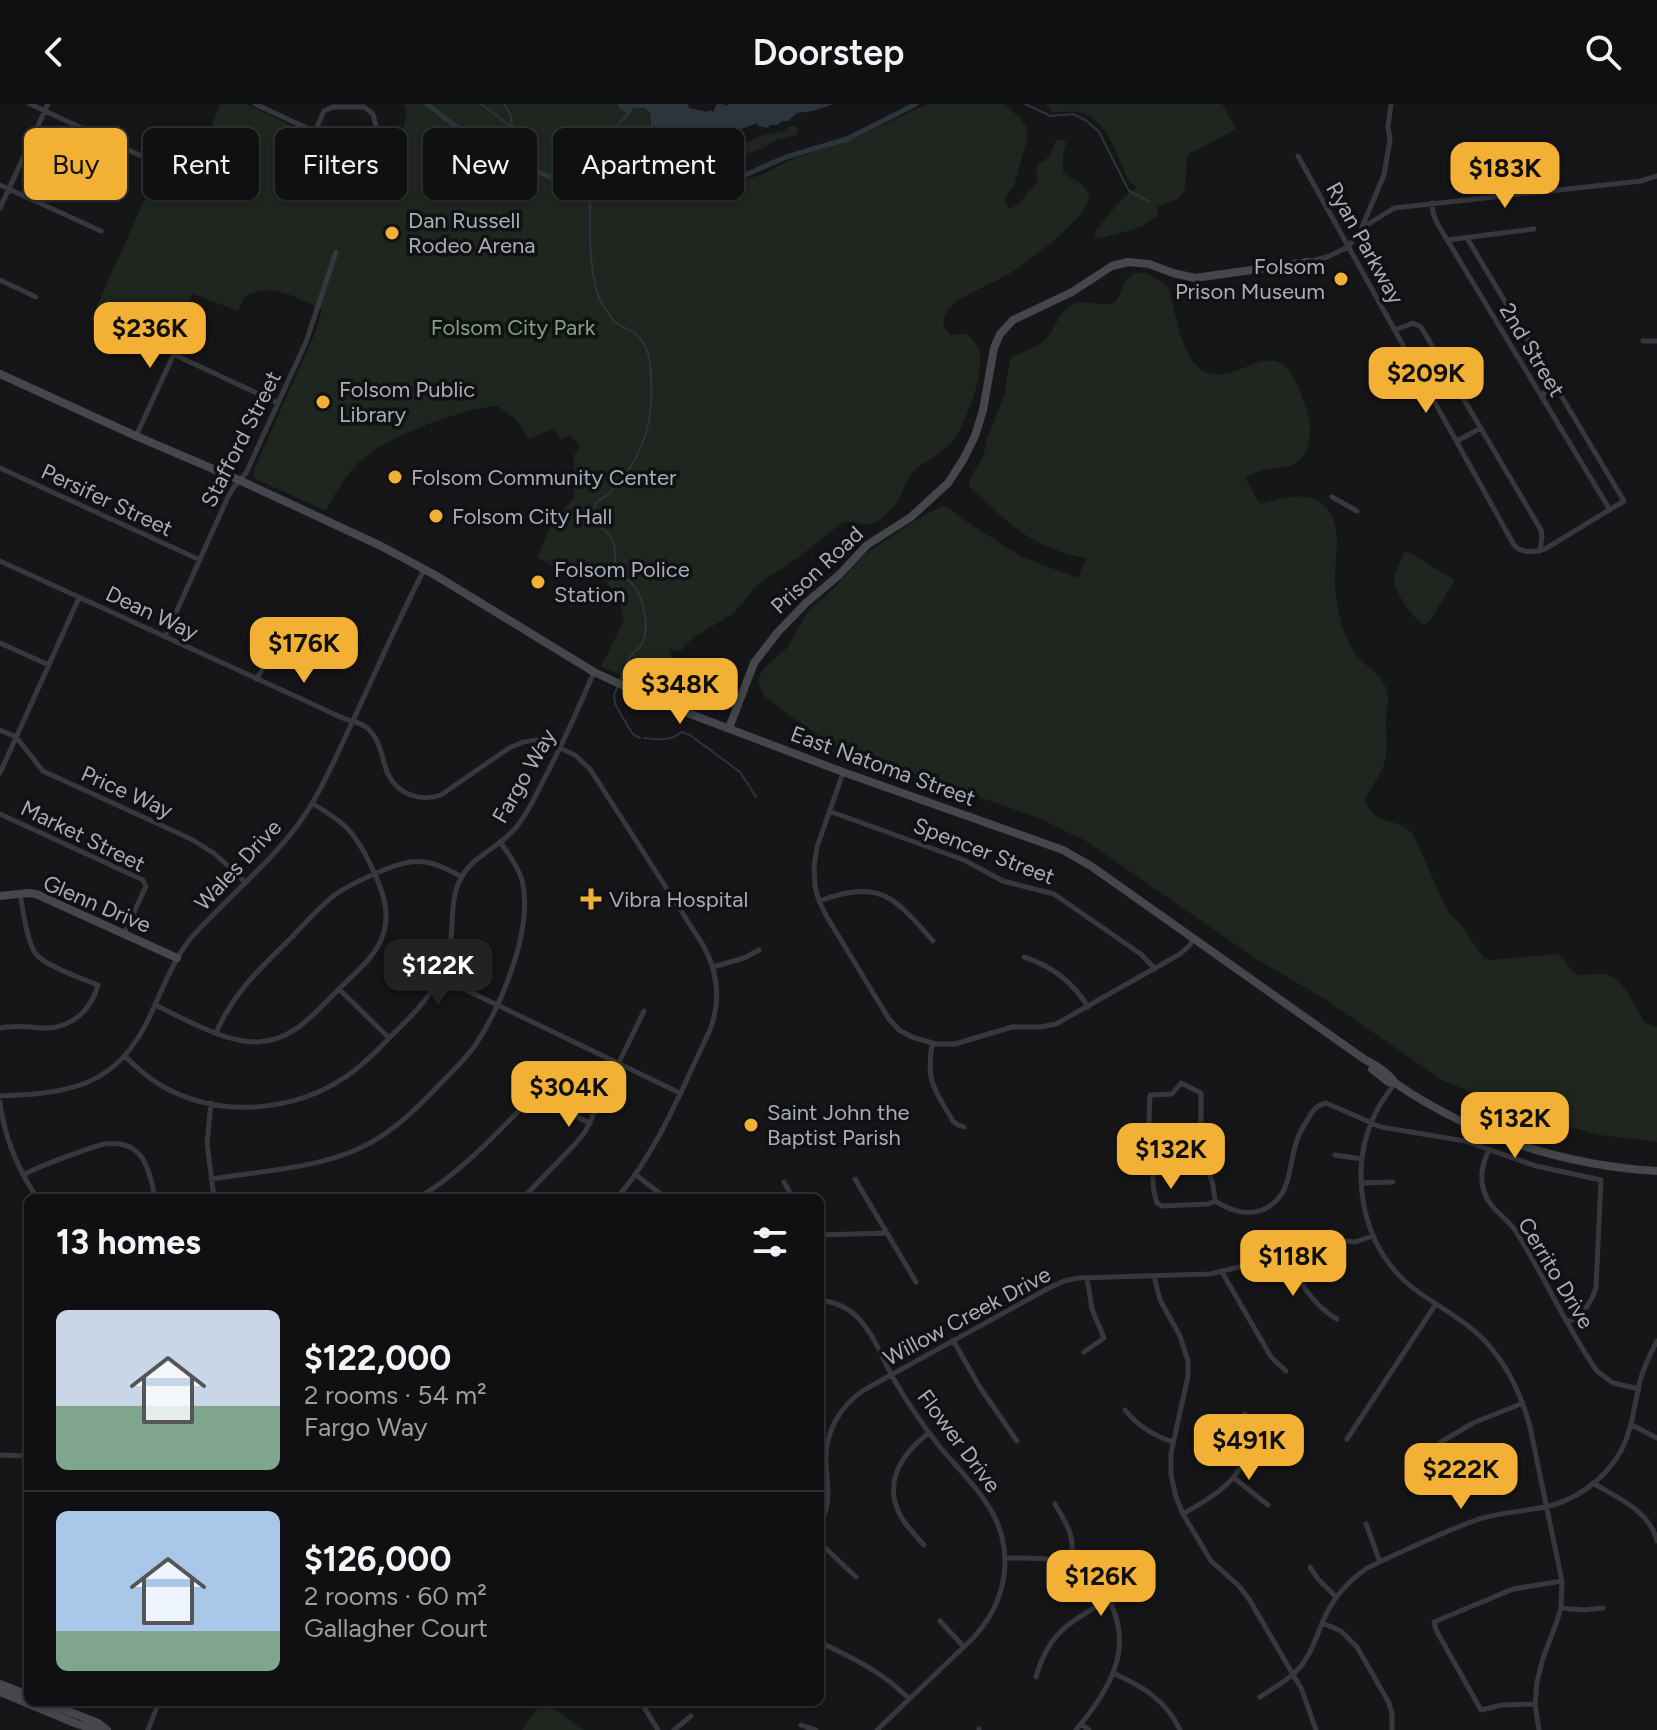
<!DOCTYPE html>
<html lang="en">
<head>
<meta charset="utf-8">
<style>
	body { margin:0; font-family:Figtree,sans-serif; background:#1e1e20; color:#f1f3f6; height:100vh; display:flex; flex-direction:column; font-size:30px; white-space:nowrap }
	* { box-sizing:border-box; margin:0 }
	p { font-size:26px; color:#9c9d9f }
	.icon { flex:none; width:44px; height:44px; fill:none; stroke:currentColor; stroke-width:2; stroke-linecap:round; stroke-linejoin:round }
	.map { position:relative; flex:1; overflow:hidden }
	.panel { position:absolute; left:24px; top:1090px; width:800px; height:512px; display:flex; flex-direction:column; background:#101012; border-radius:12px; box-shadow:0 2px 6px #0004,0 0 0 2px #303032 }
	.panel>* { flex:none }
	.hud { position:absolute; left:24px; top:24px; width:800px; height:72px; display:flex; gap:16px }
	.price { position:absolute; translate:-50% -68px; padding:0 18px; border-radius:16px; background:#f2b134; color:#111; font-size:26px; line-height:52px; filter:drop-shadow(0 2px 4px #0008) }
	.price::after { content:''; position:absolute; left:50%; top:48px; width:24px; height:18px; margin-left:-12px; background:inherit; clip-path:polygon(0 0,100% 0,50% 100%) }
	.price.on { background:#222; color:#fff }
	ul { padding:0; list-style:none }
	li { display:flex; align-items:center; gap:24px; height:200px; padding:0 32px }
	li+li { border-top:2px solid #303032 }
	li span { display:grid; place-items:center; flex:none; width:224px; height:160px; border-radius:12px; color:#555 }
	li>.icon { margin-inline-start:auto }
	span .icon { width:96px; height:96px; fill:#fffc; stroke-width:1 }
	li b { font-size:34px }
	h2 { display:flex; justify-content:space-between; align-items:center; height:96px; padding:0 32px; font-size:34px }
	.chip { padding:0 28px; border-radius:12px; background:#101012; box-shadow:0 2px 6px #0004,0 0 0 2px #303032; font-size:28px; line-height:72px }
	.chip.on { background:#f2b134; color:#111 }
	header { display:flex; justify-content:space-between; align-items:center; height:104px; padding:0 32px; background:#101012; font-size:36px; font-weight:600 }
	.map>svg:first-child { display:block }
	.green { fill:#1e261f }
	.water { fill:#2c353c }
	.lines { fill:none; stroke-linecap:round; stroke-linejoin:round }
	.stream { stroke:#2c353c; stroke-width:2 }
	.canal { stroke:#2c353c; stroke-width:5 }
	.street { stroke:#37383d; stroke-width:5 }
	.secondary { stroke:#45474d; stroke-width:8 }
	.poi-dot { fill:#f2b134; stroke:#111113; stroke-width:3 }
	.labels { text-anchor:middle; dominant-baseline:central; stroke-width:7; stroke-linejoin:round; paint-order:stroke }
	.poi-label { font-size:22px; fill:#a8adb8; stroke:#111113; text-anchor:start }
	.street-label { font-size:22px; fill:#a8adb8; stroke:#111113 }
	.park-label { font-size:22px; fill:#7fa381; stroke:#111113 }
</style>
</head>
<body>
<header><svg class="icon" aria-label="back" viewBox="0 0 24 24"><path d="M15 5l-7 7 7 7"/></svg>Doorstep<svg class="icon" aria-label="search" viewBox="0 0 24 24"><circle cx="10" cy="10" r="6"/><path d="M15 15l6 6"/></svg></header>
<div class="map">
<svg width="1657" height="1626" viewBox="0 0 1657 1626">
	<rect width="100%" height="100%" fill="#161618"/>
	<path class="green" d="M220,0H246L397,72L395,62L407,8L405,2L403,0H618L626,8L624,14C635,5 635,0 650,7L649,18L653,25L659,21L661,22L665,83L695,80L698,82V86L717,85L763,70L790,56L852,35L928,0H1004L1020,14L1026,23L1028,32L1014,82L1007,91L1005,99L1009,105C1019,102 1021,97 1027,89C1030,85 1034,83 1036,79C1040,73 1033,68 1038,61C1043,53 1042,61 1048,53C1052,49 1053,42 1056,36H1063L1066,39L1063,51V68C1072,77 1087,78 1089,93C1090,112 1026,159 1009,170C995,178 959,193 950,204C941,213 942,222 950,231L967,230C974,236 979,243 980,251C983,272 967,316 955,334C944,349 924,356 911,370C906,376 904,384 901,392C898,399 882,415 875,418C866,422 853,418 844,417L799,453L758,480L734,509L694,533L680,547L670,545L672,555L643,578L601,563L624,516C622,498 602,461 582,461C575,461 570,465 565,469L537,453L553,418L574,393V352L580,341L569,331L562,336L553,325L529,335L515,315L497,302C462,304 384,334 359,358C345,372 336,388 327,405L324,406L256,375L253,368L316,227L322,205C295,194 274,178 245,192L238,207L193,190L164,249L91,215L161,59L178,66L206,36Z
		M1046,0H1222L1236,25L1189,50C1182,64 1192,86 1176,96C1169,99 1163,98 1157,103L1158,112L1141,123L1098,135L1095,132V127L1124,93L1137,83L1130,79C1118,57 1110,20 1085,10C1075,5 1063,9 1052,8Z
		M791,22H796L798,26L796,31L776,36L761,45L740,52H727L712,61L680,64L670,61C668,53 671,39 675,32C691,31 695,50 710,51L724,43L740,39H746L764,31L783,28Z
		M1135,169H1147L1168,183C1176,207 1179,246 1198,263C1227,288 1261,241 1285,262C1296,271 1300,289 1305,301C1314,321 1313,357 1286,363C1282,364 1278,363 1274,364C1264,365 1253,369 1245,374L1260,400C1278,394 1309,386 1324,401C1345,423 1334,452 1335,478C1335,490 1337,502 1340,514C1343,525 1347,538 1354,548C1366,565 1388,572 1388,596C1388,602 1386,608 1386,614C1385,630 1389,648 1383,663C1379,674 1370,684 1365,695C1377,727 1395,710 1413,730L1448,808L1460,820L1484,854L1491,856L1557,850L1562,854L1576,871C1585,871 1594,870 1603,870C1625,872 1634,904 1645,919L1657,923V1038L1600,1031L1519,1009L1442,976L1325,895L1258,856L1086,737L1041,715L828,639L764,592L758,578L761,569L766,562L787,544L808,507L832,486L866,449L921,413L942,402L949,404L967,418L1022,453L1078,474L1086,454C1031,444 1008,419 969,382C969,367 986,358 985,341L1004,291L1010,255C1021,247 1034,246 1044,237C1055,227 1058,208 1072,201C1086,193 1101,205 1116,198L1126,175Z
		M1408,448L1455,476L1429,518L1424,520C1415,516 1412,509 1406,502C1390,477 1392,475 1404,449Z
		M542,1598H546L584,1626H522Z"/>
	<path class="water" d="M618,0H688L689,4L708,8L710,6L713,8L717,0H723L725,2L729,0H834L813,7L797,9L788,17H782L777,21H770L768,24L758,22V19L733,28L726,26C718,31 712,40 705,48L699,41L698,35L695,34L693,30L674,23L667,27L659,21L653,25L651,24L650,9L644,4H634L625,16L624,14L626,8L618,3Z"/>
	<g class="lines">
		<path class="stream" d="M481,0L512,23L508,35
			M504,0L511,11L512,22
			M1025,0L1051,12L1073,10L1087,17L1099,28L1129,87L1148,97
			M502,50L506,39
			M620,576C623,568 626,560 630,553C633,548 639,545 642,540C650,524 644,495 634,482C629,475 621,472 617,464C613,455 617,444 612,435C607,426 596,422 594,411C591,398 602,395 610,389C614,385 618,380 622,375C645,346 654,310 651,273C651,259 648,243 639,233C634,226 625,225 618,220C612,216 607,208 603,201C586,175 587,82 597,52C602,37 615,25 625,13
			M618,582L614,591L615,600L630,626L634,631L640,634
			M644,634C659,636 670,637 682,628L690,631L740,668L756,693"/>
		<path class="canal" d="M427,0L454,21L495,46L522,61L564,79L591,83L667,86H686L736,75L786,53L847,35L916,0"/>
		<path class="street" d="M30,0L148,55
			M255,0L389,62
			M315,27L324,7L333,3H364L373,10L376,22L360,48
			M1298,52L1514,441C1522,450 1535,448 1545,445L1624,397L1467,134
			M0,81L101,127
			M1432,99L1433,109L1437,119L1610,406
			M0,104L48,0
			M1362,123L1384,71L1390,36L1388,23L1391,0
			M1447,136L1534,125
			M1308,158L1327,153L1348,143L1362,124L1394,104L1641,77L1657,72
			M0,176L36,193
			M1395,226L1413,219L1421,223L1541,426L1542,432L1540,447
			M1643,237H1657
			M173,250L278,299
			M1542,294L1550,275
			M136,332L191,213
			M1457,337L1481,324
			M0,364L200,456
			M1332,393L1357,407
			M0,457L345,615C356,618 365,620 372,629C382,641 382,657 388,670C398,691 421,698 441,691L509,644L523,638L537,636L547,638L575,651L590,665L703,841C718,868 721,897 710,926C682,984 659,1045 617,1094
			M165,533L228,393L234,383L246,369L306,238L336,148
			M0,539L49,561
			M256,575L274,548
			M0,626L16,633L43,667L191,735L215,750L245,778
			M0,669L79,494
			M843,669L817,743L814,763L815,782L819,797L827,813L889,915L899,926L912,933L936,940H955L1012,923H1041L1056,920L1180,850L1190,841L1193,835
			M829,707L964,756L1003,777L1054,790L1142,851L1155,865
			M0,710L143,776L146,782L124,830
			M819,797C881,775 893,792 933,837
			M1024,853C1052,862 1073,878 1088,903
			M713,863L744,854L759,846
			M439,873L680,989
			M339,885L389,934
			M155,901C185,915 225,939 258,938C292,936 311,913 333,891C349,874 372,857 381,836C386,825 387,812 385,800C381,779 362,739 347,724C337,714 324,707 312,699
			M0,924C16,920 30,924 46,924C72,924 91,906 98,881C83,875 45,862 36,850C27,838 23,806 20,790
			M216,929C235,886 260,865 292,833C306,818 320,802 336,790C352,779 391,761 410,758C429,755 445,764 462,773
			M932,940C926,979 934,984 953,1017L958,1021L964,1023
			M125,952C136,963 148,974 162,982C220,1015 294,1008 347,972C364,960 378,946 392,931C408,915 425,900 435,880C443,866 448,850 451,834C453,814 451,792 461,774C474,750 502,743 518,721C528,708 535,693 542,679C561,643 578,606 594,568
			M1395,979C1388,989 1380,999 1375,1010C1348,1066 1361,1138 1407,1179C1430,1199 1459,1211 1481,1233C1506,1258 1521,1289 1530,1323L1562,1477L1561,1504L1557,1517L1543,1554L1537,1578L1535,1600L1539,1626
			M0,992C71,989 117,983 150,912C161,889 170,863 185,842C193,830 204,820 214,810C244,779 280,748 304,712C322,685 335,655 349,625C374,572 397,518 424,466
			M0,998C4,1033 18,1065 37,1094
			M211,999L207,1039L214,1094
			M1198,1045L1201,1035V989L1181,979L1172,990L1150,991C1150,1008 1145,1034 1157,1047L1200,1046L1203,1050L1213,1081L1215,1097C1230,1106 1245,1112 1262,1106C1291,1094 1288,1067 1295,1043C1297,1033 1302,1024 1308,1015C1313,1007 1316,1001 1326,999L1381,1023L1465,1037L1536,1062L1601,1076L1596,1184C1591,1200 1583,1209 1568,1218
			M1489,1045C1483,1059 1479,1072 1484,1087C1489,1105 1505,1112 1515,1126C1544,1171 1566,1223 1597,1267L1613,1279L1639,1285
			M1157,1047C1151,1061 1152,1085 1157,1099L1162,1102L1208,1100L1215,1097
			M1335,1051L1362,1055
			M23,1071C40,1062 58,1056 76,1049C86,1046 96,1041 106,1040C143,1035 150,1066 155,1094
			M636,1071L666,1094
			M211,1075C260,1067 315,1065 360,1044C393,1029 417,1004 441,979C452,968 464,956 474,943C501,903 534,825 522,776C518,762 509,751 501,739
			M855,1075L916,1178
			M784,1078L793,1094
			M1361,1079L1393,1078
			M418,1094C463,1067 497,1029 533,992L590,1019
			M523,1094L576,1039L585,1028L644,907
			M820,1131L887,1129
			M1280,1142C1296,1170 1309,1199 1337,1215
			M1222,1168L1271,1253L1286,1267
			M1154,1172L1160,1196L1180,1232L1188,1257V1272L1171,1349V1371L1176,1393L1183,1410L1211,1457L1238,1481L1249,1495L1302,1586L1316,1626
			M820,1196C834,1198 848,1203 858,1214C873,1229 882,1253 892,1272C906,1297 922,1320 940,1343C963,1371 993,1397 1002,1433C1011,1470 999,1507 973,1534L877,1626
			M953,1236L979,1282L1017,1337
			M1084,1248L1104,1234L1092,1205L1087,1174
			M1125,1306C1138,1322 1154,1332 1173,1338
			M1632,1321L1657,1334
			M1347,1335L1436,1200
			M1441,1338L1473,1319L1523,1299
			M0,1351L28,1352
			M1234,1374L1268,1401
			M1593,1379C1619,1395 1649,1406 1657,1437
			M1055,1400C1067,1420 1078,1437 1069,1461
			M1183,1410C1224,1386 1259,1366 1245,1310
			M820,1420C832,1399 827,1382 826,1360C824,1329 840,1302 864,1286L1047,1185L1064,1177L1078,1174L1210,1170L1243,1162L1280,1142L1295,1137L1321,1134L1355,1138L1373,1132
			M1366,1420L1380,1458
			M820,1439L856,1473
			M924,1441C917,1433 909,1425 903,1416C881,1381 900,1351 929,1329
			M1005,1454C1022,1454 1038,1453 1055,1456C1102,1466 1131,1517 1115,1563C1108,1585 1091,1608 1076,1626
			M1310,1463L1318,1475L1336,1493
			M1561,1504L1584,1506L1603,1504
			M940,1517L964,1543
			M1322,1519L1341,1527L1357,1543L1389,1599L1392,1610V1626
			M820,1538C854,1555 883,1568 909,1595
			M1113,1569C1142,1582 1166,1596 1180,1626
			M1036,1573C1049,1526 1071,1519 1108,1495
			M1260,1593C1276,1582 1293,1574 1304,1558C1313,1545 1317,1531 1323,1517C1332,1495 1347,1478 1367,1464C1403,1447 1442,1428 1479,1415C1498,1409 1519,1408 1539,1404C1573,1399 1604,1377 1621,1347C1633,1324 1634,1301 1640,1277C1644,1263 1650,1250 1657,1237
			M641,1598L658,1626
			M1535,1600L1502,1601L1481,1606L1436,1526L1434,1518L1513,1485L1562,1477
			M1081,1620L1089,1626
			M801,1621L816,1626
			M148,1626L159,1598
			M674,1626L691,1612
			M979,1626V1625"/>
		<path class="secondary" d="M0,270L136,332L239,376L381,442L435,471L594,568L656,597L843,668L1063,746L1091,762L1364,955C1376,961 1388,968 1395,979
			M729,624L754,559L777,529L806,499L839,471L867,441L911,413L948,379L963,356L975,332L983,306L994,244L1000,230L1013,216L1072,188L1112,162L1128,158L1149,160L1173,169L1195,174L1308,158
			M0,792L28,789L36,790L177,854
			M1372,965L1388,978L1395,979C1473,1032 1563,1061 1657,1067
			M0,1580L28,1591
			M0,1588L77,1620L98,1626
			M45,1598L98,1619L107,1626"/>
	</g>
	<g class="poi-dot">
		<circle cx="392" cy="129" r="8"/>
		<circle cx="1341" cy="175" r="8"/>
		<circle cx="323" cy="298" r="8"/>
		<circle cx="395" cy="373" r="8"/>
		<circle cx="436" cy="412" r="8"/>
		<circle cx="538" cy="478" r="8"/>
		<path d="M587 783h8v8h8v8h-8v8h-8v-8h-8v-8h8z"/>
		<circle cx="751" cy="1021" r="8"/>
	</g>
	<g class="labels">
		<g class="poi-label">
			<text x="408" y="116">Dan Russell<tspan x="408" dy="25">Rodeo Arena</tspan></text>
			<text x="1325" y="162" text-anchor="end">Folsom<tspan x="1325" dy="25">Prison Museum</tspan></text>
			<text x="339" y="285">Folsom Public<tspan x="339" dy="25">Library</tspan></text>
			<text x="411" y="373">Folsom Community Center</text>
			<text x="452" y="412">Folsom City Hall</text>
			<text x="554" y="465">Folsom Police<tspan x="554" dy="25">Station</tspan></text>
			<text x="609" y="795">Vibra Hospital</text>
			<text x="767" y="1008">Saint John the<tspan x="767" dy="25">Baptist Parish</tspan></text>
		</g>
		<g class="street-label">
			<text transform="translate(1365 139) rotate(61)">Ryan Parkway</text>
			<text transform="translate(1532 246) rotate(59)">2nd Street</text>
			<text transform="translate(241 335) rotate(-63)">Stafford Street</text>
			<text transform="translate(107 396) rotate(25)">Persifer Street</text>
			<text transform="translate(817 466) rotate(-43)">Prison Road</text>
			<text transform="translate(152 509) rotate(25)">Dean Way</text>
			<text transform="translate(883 662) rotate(20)">East Natoma Street</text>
			<text transform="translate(524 672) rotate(-60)">Fargo Way</text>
			<text transform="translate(127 688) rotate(24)">Price Way</text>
			<text transform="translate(83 732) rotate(26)">Market Street</text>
			<text transform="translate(984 747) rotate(21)">Spencer Street</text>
			<text transform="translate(238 761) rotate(-47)">Wales Drive</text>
			<text transform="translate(97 800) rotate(23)">Glenn Drive</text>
			<text transform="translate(1556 1169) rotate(59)">Cerrito Drive</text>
			<text transform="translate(967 1212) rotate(-28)">Willow Creek Drive</text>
			<text transform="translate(959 1337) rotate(53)">Flower Drive</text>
		</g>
		<g class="park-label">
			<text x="513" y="223">Folsom City Park</text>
		</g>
	</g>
</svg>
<b class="price" style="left:1505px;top:106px">$183K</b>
<b class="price" style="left:150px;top:266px">$236K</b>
<b class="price" style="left:1426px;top:311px">$209K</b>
<b class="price" style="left:304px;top:581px">$176K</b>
<b class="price" style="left:680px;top:622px">$348K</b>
<b class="price on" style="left:438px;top:903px">$122K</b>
<b class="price" style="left:569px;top:1025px">$304K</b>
<b class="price" style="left:1515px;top:1056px">$132K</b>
<b class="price" style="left:1171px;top:1087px">$132K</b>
<b class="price" style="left:1293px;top:1194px">$118K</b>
<b class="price" style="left:1249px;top:1378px">$491K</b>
<b class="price" style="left:1461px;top:1407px">$222K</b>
<b class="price" style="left:1101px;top:1514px">$126K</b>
<div class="hud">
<a class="chip on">Buy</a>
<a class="chip">Rent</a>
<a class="chip">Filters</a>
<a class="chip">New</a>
<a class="chip">Apartment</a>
</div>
<section class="panel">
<h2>13 homes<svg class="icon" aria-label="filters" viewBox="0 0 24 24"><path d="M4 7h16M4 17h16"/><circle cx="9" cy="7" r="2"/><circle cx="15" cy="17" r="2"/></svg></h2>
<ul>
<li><span style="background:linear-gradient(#c9d6e8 60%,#7fa58c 0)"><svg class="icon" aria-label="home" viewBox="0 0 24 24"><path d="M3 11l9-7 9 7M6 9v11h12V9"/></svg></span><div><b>$122,000</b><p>2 rooms · 54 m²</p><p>Fargo Way</p></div></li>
<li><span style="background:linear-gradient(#a9c7e8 75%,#7fa58c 0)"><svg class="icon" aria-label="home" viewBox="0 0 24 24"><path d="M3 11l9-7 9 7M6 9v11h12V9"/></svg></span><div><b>$126,000</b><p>2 rooms · 60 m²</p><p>Gallagher Court</p></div></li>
</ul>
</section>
</div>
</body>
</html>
